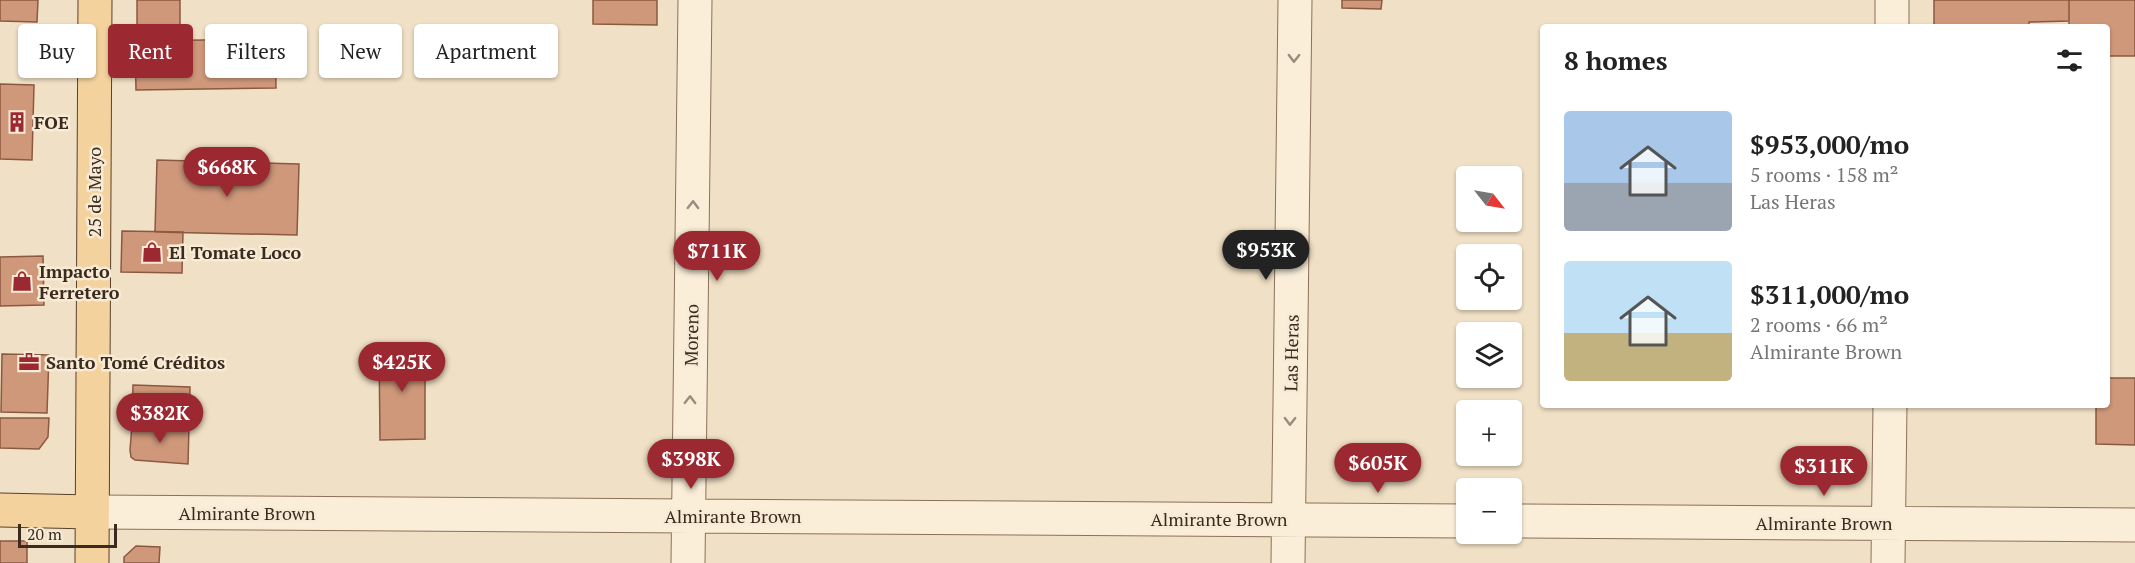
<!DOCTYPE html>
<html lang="en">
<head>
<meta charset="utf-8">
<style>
	body { margin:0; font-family:"PT Serif",serif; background:#f2f2f2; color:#222; height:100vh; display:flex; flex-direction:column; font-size:22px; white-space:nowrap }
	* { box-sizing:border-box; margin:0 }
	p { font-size:20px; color:#767676 }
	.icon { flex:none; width:33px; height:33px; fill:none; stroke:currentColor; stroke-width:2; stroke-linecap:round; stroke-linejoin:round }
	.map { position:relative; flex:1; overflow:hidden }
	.drawer { position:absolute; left:1540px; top:24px; width:570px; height:384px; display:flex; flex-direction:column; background:#fff; border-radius:6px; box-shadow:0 2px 4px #0004 }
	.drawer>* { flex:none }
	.hud { position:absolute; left:18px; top:24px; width:570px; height:54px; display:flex; gap:12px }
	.needle { width:39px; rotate:121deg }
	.tools { position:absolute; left:1456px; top:166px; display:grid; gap:12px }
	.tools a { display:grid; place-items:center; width:66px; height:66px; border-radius:6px; background:#fff; box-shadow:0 2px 4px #0004; font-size:30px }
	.scale { position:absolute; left:18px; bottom:15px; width:99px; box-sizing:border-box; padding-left:6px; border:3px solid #3b2b1f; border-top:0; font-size:16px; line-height:21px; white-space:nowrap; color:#3b2b1f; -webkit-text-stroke:4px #f7ebd5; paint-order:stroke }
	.price { position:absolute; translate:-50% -51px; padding:0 14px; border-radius:21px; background:#9c2932; color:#fff; font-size:20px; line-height:39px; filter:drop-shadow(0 2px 3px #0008) }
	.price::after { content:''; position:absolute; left:50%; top:36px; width:18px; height:14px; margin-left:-9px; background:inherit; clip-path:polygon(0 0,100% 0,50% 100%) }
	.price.current { background:#222; color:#fff }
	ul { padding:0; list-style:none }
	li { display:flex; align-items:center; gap:18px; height:150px; padding:0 24px }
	li span { display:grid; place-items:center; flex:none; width:168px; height:120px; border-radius:6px; color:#555 }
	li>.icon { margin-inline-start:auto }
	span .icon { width:72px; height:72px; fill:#fffc; stroke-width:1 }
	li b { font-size:26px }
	h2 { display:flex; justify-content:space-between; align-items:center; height:72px; padding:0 24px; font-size:26px }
	.tag { padding:0 21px; border-radius:6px; background:#fff; box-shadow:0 2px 4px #0004; font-size:21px; line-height:54px }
	.tag.current { background:#9c2932; color:#fff }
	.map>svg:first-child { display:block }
	.building { fill:#cf987a; stroke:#8b5840; stroke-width:1.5 }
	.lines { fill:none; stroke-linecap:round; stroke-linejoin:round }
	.minor-casing { stroke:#8b715b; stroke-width:35 }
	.major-casing { stroke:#59402f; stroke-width:35 }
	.minor { stroke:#faeed9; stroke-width:33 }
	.major { stroke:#f3d29d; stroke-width:33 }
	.oneway { stroke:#9a8c7c }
	.labels { text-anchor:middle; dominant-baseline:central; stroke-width:5; stroke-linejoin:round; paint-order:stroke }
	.poi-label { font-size:18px; font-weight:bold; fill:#3b2b1f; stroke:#f7ebd5; text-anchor:start }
	.street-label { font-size:18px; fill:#3b2b1f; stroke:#f7ebd5 }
</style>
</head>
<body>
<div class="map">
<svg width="2135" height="563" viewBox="0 0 2135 563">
	<rect width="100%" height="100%" fill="#f0e0c5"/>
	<path class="building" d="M0,0H38L37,22L0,21Z
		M137,0H180V33H137Z
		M593,0H657V25L593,24Z
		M1342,0H1382L1381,9L1342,8Z
		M1934,0H2069V21L2029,22V27H1934Z
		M2069,0H2135V56H2108V27H2069Z
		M275,39L276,88L136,90L135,41Z
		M0,84L34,85L32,160L0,159Z
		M157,160L299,164L297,235L155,232Z
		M122,231L183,232L182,273L121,272Z
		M43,256L44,305L0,306V257Z
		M379,346H425V439L380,440Z
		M2,354L49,355L47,413L1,412Z
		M2108,378H2135V445L2096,444V405H2108Z
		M133,385L190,387L189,426L132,425Z
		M0,418H49L48,437L39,449L0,448Z
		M132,425L189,426L188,464L135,460L131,457L130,450Z
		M0,541H27V563H0Z
		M136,546L160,547L159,563H124V557Z"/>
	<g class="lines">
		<g class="minor-casing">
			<path id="minor" d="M1892,27V0
				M92,512L1467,521
				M1512,521L2135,525
				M688,563L695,0
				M1288,563L1295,0
				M1888,563L1890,405"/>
		</g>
		<g class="major-casing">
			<path id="major" d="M0,510L92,512
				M92,563L95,0"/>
		</g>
		<use href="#minor" class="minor"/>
		<use href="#major" class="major"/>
	</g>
	<defs><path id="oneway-chevron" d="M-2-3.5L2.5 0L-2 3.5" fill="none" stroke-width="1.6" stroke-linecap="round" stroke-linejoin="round" transform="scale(1.5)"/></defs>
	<g class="oneway">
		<use href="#oneway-chevron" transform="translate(1294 58) rotate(91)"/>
		<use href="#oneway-chevron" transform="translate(693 205) rotate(-89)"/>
		<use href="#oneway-chevron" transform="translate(690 400) rotate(-89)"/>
		<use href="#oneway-chevron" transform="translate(1290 421) rotate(91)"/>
	</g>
	<defs>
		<g id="building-bare" transform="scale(1.62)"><path d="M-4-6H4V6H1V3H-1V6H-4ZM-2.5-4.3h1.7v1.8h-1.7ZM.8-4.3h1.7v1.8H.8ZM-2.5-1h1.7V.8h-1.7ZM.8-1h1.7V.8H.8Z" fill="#9c2932" stroke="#f7ebd5" stroke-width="2.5" paint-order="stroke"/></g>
		<g id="shop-bare" transform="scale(1.62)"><path d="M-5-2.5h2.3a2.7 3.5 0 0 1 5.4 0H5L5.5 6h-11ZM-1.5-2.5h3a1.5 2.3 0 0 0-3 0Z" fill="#9c2932" stroke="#f7ebd5" stroke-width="2.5" paint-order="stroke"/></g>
		<g id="office-bare" transform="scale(1.62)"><path d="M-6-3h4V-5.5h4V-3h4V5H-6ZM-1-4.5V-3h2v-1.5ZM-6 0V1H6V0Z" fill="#9c2932" stroke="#f7ebd5" stroke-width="2.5" paint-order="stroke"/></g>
	</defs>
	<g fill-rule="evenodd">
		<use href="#building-bare" x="17" y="122"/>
		<use href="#shop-bare" x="152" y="252"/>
		<use href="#shop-bare" x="22" y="281"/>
		<use href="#office-bare" x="29" y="362"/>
	</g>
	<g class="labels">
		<g class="poi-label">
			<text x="34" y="122">FOE</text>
			<text x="169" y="252">El Tomate Loco</text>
			<text x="39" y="271">Impacto<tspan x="39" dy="21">Ferretero</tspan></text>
			<text x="46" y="362">Santo Tomé Créditos</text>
		</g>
		<g class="street-label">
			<text transform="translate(94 192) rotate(-90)">25 de Mayo</text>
			<text transform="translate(691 335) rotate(-89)">Moreno</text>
			<text transform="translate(1291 353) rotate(-89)">Las Heras</text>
			<text x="247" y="513">Almirante Brown</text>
			<text x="733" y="516">Almirante Brown</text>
			<text x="1219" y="519">Almirante Brown</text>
			<text x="1824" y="523">Almirante Brown</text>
		</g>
	</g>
</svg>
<div class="tools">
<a><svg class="needle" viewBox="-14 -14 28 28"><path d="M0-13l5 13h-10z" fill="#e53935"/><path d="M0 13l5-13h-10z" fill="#767676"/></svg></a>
<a><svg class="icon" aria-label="locate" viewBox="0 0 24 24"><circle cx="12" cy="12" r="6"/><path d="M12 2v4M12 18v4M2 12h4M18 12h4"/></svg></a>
<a><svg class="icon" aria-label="layers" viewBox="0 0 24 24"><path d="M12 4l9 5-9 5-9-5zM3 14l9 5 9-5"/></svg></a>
<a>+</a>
<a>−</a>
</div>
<div class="scale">20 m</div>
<b class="price" style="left:227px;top:198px">$668K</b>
<b class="price current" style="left:1266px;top:281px">$953K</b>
<b class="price" style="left:717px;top:282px">$711K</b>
<b class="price" style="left:402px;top:393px">$425K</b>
<b class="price" style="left:160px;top:444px">$382K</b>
<b class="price" style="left:691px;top:490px">$398K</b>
<b class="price" style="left:1378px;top:494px">$605K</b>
<b class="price" style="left:1824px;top:497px">$311K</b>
<div class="hud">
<a class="tag">Buy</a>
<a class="tag current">Rent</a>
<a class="tag">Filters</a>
<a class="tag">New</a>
<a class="tag">Apartment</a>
</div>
<section class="drawer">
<h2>8 homes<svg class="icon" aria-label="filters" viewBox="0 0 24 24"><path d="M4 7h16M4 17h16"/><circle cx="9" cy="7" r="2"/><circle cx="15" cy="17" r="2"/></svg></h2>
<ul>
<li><span style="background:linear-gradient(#a9c7e8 60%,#9aa5b1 0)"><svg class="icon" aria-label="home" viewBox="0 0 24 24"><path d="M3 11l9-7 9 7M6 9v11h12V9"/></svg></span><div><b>$953,000/mo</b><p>5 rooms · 158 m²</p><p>Las Heras</p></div></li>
<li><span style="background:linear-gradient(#bfe0f5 60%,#c2b280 0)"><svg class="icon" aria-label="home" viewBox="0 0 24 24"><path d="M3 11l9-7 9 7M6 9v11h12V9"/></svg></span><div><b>$311,000/mo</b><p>2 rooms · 66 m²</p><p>Almirante Brown</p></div></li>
</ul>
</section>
</div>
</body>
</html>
